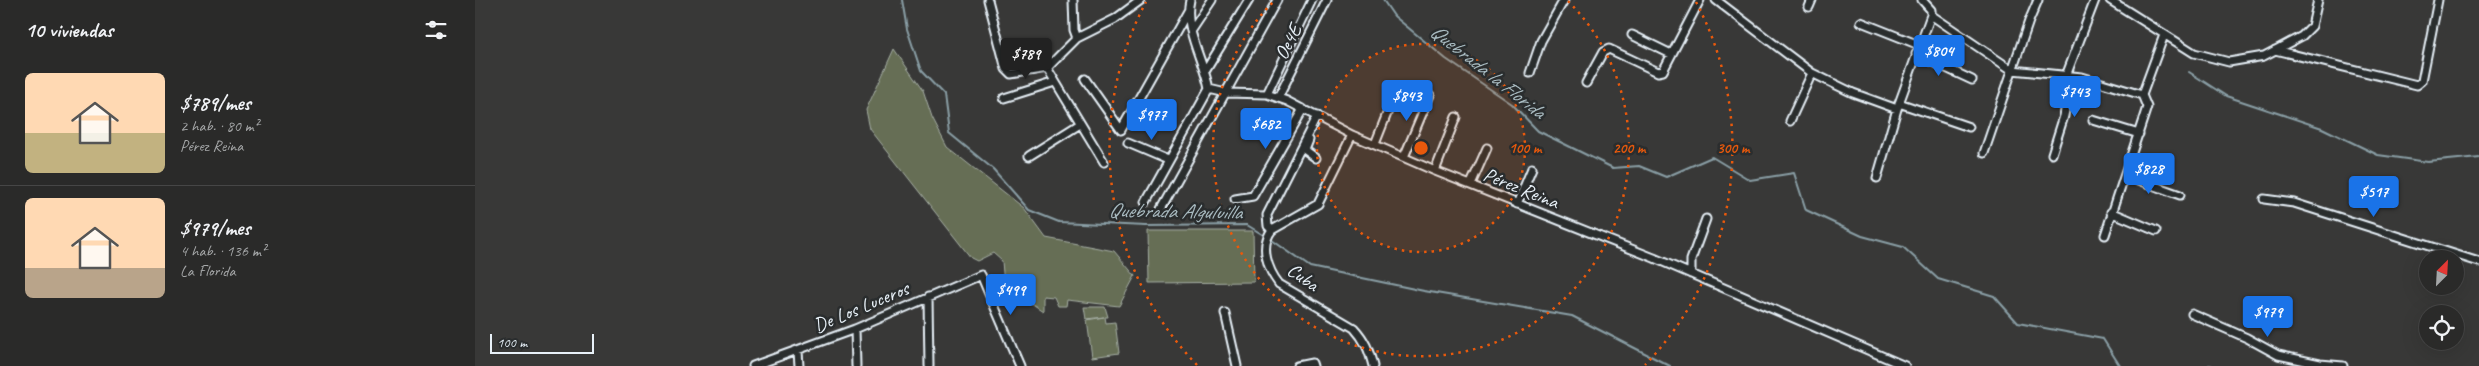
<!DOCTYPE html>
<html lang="es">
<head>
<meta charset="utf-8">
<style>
	body { margin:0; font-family:Caveat,sans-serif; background:#323231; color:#f1f3f6; height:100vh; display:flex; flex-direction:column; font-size:19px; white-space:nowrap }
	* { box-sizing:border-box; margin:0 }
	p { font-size:16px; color:#a5a7a8 }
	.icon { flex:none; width:28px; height:28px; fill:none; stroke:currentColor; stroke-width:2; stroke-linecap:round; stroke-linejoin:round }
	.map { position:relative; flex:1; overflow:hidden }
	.panel { display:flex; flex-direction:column; background:#2a2a29; width:475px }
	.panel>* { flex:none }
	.needle { width:32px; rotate:24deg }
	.controls { position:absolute; left:1944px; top:250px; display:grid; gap:10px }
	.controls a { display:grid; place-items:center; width:45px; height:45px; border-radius:50%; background:#2a2a29; box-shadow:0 5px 20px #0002,0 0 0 1px #464646; font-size:25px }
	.scale { position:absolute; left:15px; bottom:12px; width:104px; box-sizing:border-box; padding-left:5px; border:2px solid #e8f1f8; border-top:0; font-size:14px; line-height:18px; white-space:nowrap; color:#e8f1f8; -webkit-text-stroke:4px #2a2d2e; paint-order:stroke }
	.price { position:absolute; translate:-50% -42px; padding:0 11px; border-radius:5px; background:#1a73e8; color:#fff; font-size:16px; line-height:32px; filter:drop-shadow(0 1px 2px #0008) }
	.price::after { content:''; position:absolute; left:50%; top:30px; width:15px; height:11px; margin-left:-8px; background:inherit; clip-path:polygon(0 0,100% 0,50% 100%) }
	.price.active { background:#222; color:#fff }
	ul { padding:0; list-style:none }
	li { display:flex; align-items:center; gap:15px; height:125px; padding:0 25px }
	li+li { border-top:1px solid #464646 }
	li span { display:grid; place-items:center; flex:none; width:140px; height:100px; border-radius:8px; color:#555 }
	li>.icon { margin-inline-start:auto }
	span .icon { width:60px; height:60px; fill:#fffc; stroke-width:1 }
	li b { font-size:21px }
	h2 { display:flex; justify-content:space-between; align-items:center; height:60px; padding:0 25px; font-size:21px }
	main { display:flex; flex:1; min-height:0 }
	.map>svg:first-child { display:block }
	.green { fill:#666e54; stroke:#a7b0a6 }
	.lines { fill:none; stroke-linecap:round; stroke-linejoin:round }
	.stream { stroke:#8a9fa6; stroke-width:2 }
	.street-casing { stroke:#e8f1f8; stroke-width:11 }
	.street { stroke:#2a2d2e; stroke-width:7 }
	.ring { fill:none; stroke:#e8590c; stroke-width:2.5; stroke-dasharray:2.5 5 }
	.labels { text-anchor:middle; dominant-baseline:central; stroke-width:5; stroke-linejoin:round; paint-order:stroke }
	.street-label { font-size:20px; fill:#e8f1f8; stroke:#2a2d2e }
	.water-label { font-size:21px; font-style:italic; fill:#a9bbc1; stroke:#2a2d2e }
	.centre { fill:#e8590c; stroke:#2a2d2e; stroke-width:2.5 }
	.ring-label { font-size:15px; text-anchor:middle; font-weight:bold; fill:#e8590c; stroke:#2a2d2e; stroke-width:5; stroke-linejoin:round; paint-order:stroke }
</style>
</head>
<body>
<main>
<section class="panel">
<h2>10 viviendas<svg class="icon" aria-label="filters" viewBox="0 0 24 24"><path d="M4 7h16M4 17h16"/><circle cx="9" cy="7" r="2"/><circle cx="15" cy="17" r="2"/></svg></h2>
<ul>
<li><span style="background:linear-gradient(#ffd9b3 60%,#c2b280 0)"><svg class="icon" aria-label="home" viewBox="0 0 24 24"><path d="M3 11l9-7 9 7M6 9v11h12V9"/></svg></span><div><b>$789/mes</b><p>2 hab. · 80 m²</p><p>Pérez Reina</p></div></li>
<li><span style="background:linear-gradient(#ffd9b3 70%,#b9a48a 0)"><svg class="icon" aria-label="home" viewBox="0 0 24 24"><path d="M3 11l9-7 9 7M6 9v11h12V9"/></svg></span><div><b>$979/mes</b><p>4 hab. · 136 m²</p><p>La Florida</p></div></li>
</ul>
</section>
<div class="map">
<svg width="2004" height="366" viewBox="0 0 2004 366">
	<rect width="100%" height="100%" fill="#383837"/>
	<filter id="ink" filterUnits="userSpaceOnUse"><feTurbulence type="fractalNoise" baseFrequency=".02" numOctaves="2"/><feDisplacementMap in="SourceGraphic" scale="10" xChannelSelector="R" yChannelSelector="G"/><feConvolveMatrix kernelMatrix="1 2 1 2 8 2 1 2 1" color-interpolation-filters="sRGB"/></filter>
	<g filter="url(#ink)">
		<path class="green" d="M419,49L448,91L457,118L472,147L549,208L571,238L639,251L660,276L644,306L592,300L591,306H583L579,297L568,296V311L529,285L527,261L518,253L502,261L496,258L395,129L391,110Z
			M673,231H778L779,282L674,283Z
			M609,307H630L633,317H630L631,323L640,322L644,353L617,357L612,320L629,317L611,319Z"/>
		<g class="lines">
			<path class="stream" d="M427,0L432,29L446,71L469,95L474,133L518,169L554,210L584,222L671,226L772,225L790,236
				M908,0L919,16L971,59L1037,104L1063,131L1138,168L1164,166L1191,177L1237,157L1275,180L1319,173L1331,210L1387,236L1428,247L1463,279L1519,296L1543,323L1628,339L1645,366
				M1557,0H1558
				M1714,72L1751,96L1847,128L1903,155L1953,162L2004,157
				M794,238L835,267L949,291L1097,316L1195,366
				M1734,365L1738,366"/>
			<g class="street-casing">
				<path id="street" d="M513,0L531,69L536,74L572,68L602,38L640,19L666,0
					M598,0L599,30L602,38
					M715,0C708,29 729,61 734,89L751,93L792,94L812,101L877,135L960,171L1179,258L1430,366
					M1241,0L1337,73L1378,93L1422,109
					M1447,0L1456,10V15
					M1635,0L1719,53L1754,62L1789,56L1827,36L1837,26L1843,0
					M1334,7L1337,0
					M1456,15L1537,70L1607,77L1667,95
					M1386,22L1444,45
					M717,30L737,0
					M1157,35L1196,54
					M1800,50L1942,85L1947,81L1963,0
					M1441,54L1497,80
					M572,68L629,162
					M731,70L774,0
					M1055,73L1066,41L1089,0
					M1591,76L1620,0
					M610,79L646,130L713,11
					M1111,83L1128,52L1134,49L1183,72L1188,71L1225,0
					M792,94L837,0
					M529,98L580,82
					M803,98L852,0
					M1424,103L1494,127
					M1618,120L1664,134
					M1315,121L1337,73
					M877,135L843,204L797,230C784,246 793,270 804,284L879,328C890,340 894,350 898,366
					M834,140L830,150L841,158
					M653,143L693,160
					M900,144L919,96
					M1509,153L1554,21L1563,0
					M1577,154L1589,116L1596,76
					M554,156L605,124
					M929,157L955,95
					M960,171L981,117
					M1650,175L1705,195
					M1402,178L1422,109L1456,15
					M996,184L1012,148
					M760,199L778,196L828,109
					M1789,199L1819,203L2004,262
					M671,202L734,89
					M1042,204L1057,168
					M686,209L802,0
					M1636,212L1681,231
					M797,230L793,226L792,215L842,116
					M1630,235L1672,107L1667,95L1689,35
					M1216,274V260L1231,219
					M453,297L454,366
					M750,313L762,366
					M1717,314L1772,338L1803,355L1845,364L1868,366
					M380,329L381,366
					M323,351L324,366
					M278,366L380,329L506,275L545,366
					M822,366L837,363L838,366"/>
			</g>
			<use href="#street" class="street"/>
		</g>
	</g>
	<circle cx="946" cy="148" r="104" fill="#e8590c" fill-opacity=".12"/>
	<g class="ring">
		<circle cx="946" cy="148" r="104"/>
		<path d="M1093 1A208 208 0 1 1 799 1"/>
		<path d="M722 365A312 312 0 0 1 671 2M1221 2A312 312 0 0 1 1170 365"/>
	</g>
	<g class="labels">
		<g class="street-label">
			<text transform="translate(813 42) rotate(-63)">Oe4E</text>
			<text transform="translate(1046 188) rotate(22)">Pérez Reina</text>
			<text transform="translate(828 277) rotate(35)">Cuba</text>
			<text transform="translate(386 307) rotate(-23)">De Los Luceros</text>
		</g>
		<g class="water-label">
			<text transform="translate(1013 71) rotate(38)">Quebrada la Florida</text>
			<text transform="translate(700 211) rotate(1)">Quebrada Alguluilla</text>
		</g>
	</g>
	<circle cx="946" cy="148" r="8" class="centre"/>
	<g class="ring-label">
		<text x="1050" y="153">100 m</text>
		<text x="1154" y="153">200 m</text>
		<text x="1258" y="153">300 m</text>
	</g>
</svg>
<div class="controls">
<a><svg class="needle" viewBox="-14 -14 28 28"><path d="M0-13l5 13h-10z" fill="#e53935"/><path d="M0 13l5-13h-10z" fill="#a5a7a8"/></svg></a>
<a><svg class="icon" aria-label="locate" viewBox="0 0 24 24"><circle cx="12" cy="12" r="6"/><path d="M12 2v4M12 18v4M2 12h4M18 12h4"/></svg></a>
</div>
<div class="scale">100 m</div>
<b class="price" style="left:1464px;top:77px">$804</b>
<b class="price active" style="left:551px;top:80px">$789</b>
<b class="price" style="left:1600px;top:118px">$743</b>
<b class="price" style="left:932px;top:122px">$843</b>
<b class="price" style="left:677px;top:141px">$977</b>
<b class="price" style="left:791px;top:150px">$682</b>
<b class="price" style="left:1674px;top:195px">$828</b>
<b class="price" style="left:1899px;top:218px">$517</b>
<b class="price" style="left:536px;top:316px">$499</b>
<b class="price" style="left:1793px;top:338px">$979</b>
</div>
</main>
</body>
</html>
